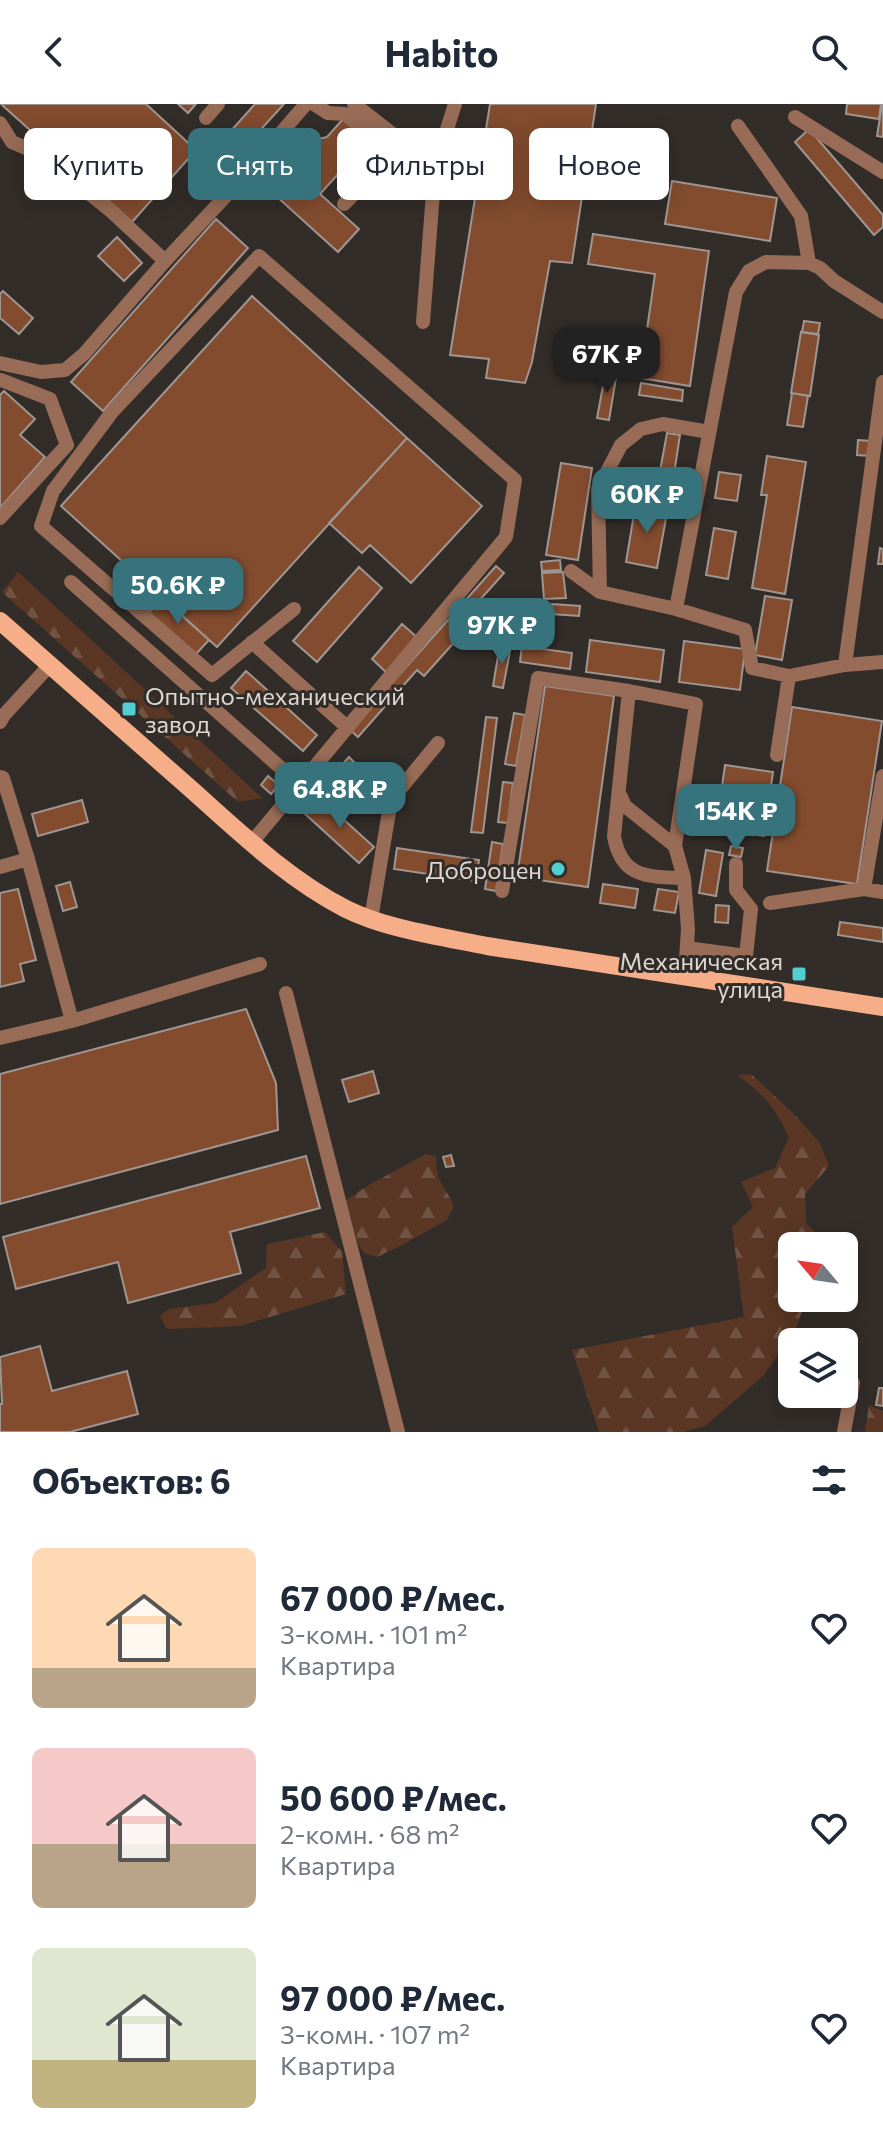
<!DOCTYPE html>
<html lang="ru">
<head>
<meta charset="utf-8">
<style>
	body { margin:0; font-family:Commissioner,sans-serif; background:#f2f2f3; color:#1f2937; height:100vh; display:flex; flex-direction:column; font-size:30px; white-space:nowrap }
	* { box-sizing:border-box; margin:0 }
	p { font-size:26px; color:#747a83 }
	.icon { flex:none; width:44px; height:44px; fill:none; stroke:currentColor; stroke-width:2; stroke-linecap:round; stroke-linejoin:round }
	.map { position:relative; height:1328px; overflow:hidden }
	.panel { display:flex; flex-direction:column; background:#fff; flex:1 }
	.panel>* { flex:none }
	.hud { position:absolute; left:24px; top:24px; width:836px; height:72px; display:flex; gap:16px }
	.needle { width:52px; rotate:299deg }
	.tools { position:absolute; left:778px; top:1128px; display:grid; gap:16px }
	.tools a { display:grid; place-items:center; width:80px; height:80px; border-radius:12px; background:#fff; box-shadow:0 4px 20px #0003; font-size:40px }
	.price { position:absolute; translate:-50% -68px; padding:0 18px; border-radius:16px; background:#36737c; color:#fff; font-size:26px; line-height:52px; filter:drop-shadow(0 2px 4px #0008) }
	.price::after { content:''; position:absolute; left:50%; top:48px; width:24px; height:18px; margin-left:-12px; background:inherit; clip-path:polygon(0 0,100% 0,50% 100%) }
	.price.on { background:#222; color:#fff }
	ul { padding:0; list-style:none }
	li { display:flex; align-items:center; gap:24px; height:200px; padding:0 32px }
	li span { display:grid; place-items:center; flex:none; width:224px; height:160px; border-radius:12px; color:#555 }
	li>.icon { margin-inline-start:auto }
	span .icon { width:96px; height:96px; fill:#fffc; stroke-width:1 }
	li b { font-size:34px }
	h2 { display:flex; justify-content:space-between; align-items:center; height:96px; padding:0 32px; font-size:34px }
	.chip { padding:0 28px; border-radius:12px; background:#fff; box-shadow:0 4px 20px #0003; font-size:28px; line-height:72px }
	.chip.on { background:#36737c; color:#fff }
	header { display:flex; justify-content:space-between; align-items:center; height:104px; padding:0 32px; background:#fff; font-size:36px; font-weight:700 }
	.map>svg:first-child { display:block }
	.forest { fill:url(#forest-firs) }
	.building { fill:#834c2f; stroke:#9f9692; stroke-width:2 }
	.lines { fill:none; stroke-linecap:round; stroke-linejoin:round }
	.minor { stroke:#986c56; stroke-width:14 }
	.major { stroke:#f6ae89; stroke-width:18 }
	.poi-dot { fill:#52cdd0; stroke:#332d29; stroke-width:3 }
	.labels { text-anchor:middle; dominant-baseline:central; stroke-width:6; stroke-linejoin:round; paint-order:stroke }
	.poi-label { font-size:24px; fill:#dcd8d5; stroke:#332d29; text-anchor:end }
</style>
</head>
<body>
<header><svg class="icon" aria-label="back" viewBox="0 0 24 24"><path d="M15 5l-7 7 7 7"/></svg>Habito<svg class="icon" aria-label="search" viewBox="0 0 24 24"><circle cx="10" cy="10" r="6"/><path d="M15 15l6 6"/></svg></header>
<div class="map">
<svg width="883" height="1328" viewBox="0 0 883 1328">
	<defs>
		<pattern id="forest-firs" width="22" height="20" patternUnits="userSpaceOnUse" patternTransform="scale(2)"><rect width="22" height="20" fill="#5a3725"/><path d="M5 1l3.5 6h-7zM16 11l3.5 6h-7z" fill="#715344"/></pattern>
	</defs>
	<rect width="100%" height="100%" fill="#332d29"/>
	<path class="forest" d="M18,468L262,694L238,698L2,488Z
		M751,970L792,1008L819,1038L829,1062L805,1090L806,1119L828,1140L827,1142H792V1194H807L796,1224L764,1271L705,1322L683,1328H599L572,1246L744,1213L732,1123L753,1103L741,1078L775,1064L789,1033C776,1005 763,989 737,971Z
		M426,1050L436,1052C435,1078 444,1080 454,1102L447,1116L402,1141L377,1153L364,1149L358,1139L346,1096L369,1081Z
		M325,1128L342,1148L346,1190L240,1222L167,1225L160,1212L169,1205L215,1199L266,1164L267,1140Z
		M869,1301L883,1307V1328H865Z"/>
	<path class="building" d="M1,0H146L196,46L132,118Z
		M178,0H196L188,9Z
		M255,0H284L245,43L229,29Z
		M490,0H596L572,159L550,157L532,258L525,279L486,274L489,255L450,251Z
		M847,0H881L879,15L846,10Z
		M882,0H883V33L877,32Z
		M344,14L369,36L320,90L359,125L338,148L265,82L305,38L327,33Z
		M809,25L883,111V123L874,131L795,38Z
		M672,77L777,94L770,137L665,120Z
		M216,115L248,144L103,307L71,278Z
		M593,130L709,147L690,282L640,274L655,170L588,160Z
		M117,133L142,159L124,177L98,152Z
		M3,187L33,214L19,230L0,214V190Z
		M252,192L407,334L217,543L61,402Z
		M804,217L820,219L818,230L802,228Z
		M801,228L819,231L810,292L791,289Z
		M606,266L617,268L609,316L597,314Z
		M641,279L683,286L682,297L639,291Z
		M4,287L35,315L20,331L45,353L0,404V291Z
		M792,289L808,292L803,323L787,321Z
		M667,329L680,331L674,370L660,367Z
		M407,334L482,402L411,479L370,441L362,449L329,419Z
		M858,336L871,337L870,352L857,351Z
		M767,352L806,358L785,490L752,484L767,391H761Z
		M561,359L592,364L578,456L546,451Z
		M719,368L741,371L737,397L715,394Z
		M636,398L668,403L657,464L626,458Z
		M714,424L736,428L728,475L706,471Z
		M880,444L883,445V460H878Z
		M560,456L561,466L542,467L541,458Z
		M496,462L504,469L460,518L467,524L424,572L417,566L358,633L350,626Z
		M359,463L382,484L317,558L293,537Z
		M563,468L566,494L544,495L542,469Z
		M765,492L792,496L782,556L755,551Z
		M162,494L209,536L195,551L148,509Z
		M552,500L580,502L579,512L551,510Z
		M402,520L419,535L388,570L372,555Z
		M590,536L664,546L660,578L586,568Z
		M684,537L745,545L740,586L679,578Z
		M500,540L511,542L503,584L493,582Z
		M522,542L572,549L570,565L520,558Z
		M246,567L317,631L303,647L231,584Z
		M545,582L614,592L588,783L517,773Z
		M792,603L882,617L857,780L767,767Z
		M514,609L525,611L516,662L505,660Z
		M486,613L497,614L483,729L471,728Z
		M349,653L356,660L339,679L331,673Z
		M725,661L773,668L764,732L716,725Z
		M268,672L279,681L271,690L261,681Z
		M503,678L513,679L508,719L498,718Z
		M320,694L374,743L359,759L305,710Z
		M82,696L88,718L38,732L32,710Z
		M492,738L503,740L496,787L485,785Z
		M731,742L743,744L741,753L729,751Z
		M397,744L479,756L476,777L394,765Z
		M706,746L723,749L716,792L699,789Z
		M70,778L77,803L63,807L56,782Z
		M603,780L638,785L635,804L600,799Z
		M18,785L36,856L20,860L24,877L0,883V789Z
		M658,785L679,788L675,809L654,806Z
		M716,801L729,802L728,819L715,818Z
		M840,818L883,824V838L838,831Z
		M246,905L276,979L278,1026L0,1100V970Z
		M373,967L379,989L349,998L342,976Z
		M451,1051L454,1062L446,1063L443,1053Z
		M306,1052L320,1104L230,1128L241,1169L128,1199L118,1158L16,1185L3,1133Z
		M40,1242L52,1287L127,1267L138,1310L70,1328H0V1300H2L0,1253Z
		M879,1284H883V1302L876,1301Z"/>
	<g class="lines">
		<path class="minor" d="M314,0L328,9L345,10L387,44L371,73L344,100
			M354,0L435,63
			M795,13L883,68
			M206,14L218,0
			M0,19L12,38L40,50L111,107L165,157
			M738,22L801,112L809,159
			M423,218L435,63L455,0
			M0,259L41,268L65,266L84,250L165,157L236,81L306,0
			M0,414L67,341L50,295L1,276
			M571,467L600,488L676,505L745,526L752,564L789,572L845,561L883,558
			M71,478L300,681
			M600,488L598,385L621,341L641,325L663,320L709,328
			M676,505L736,188L749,167L766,158L809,159L820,164L834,177L883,208
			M252,538L348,624
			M845,561L883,278
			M0,618L4,611L50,561
			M777,651L789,572
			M0,673L3,674L28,755L72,917
			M620,691L625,702L675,742
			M252,738L506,433L515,376L259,152L112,308L53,387L41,422L212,571L294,505
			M0,763L28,755
			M684,774C648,773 621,774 614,732L629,587L696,600L675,742L684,774L688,825L685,871
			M864,785L883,672
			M502,787L538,574L629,587
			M770,799L864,785L883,788
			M371,815L391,696L438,639
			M687,844L746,852L751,805L736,786V760
			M286,889L398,1328
			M0,934L72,917L260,860
			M844,1328L853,1279"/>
		<path class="major" d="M0,517C64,573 128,629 192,686C240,729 288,775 346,805C386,825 443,833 487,842L883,903"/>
	</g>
	<g class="poi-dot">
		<rect x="121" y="597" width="16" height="16" rx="4"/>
		<circle cx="558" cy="765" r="8"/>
		<rect x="791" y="862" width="16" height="16" rx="4"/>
	</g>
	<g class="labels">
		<g class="poi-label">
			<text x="145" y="591" text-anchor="start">Опытно-механический<tspan x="145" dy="28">завод</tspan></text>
			<text x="542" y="765">Доброцен</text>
			<text x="783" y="856">Механическая<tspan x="783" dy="28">улица</tspan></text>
		</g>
	</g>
</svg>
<div class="tools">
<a><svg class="needle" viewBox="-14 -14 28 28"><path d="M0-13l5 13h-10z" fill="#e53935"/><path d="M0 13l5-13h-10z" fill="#747a83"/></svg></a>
<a><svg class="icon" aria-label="layers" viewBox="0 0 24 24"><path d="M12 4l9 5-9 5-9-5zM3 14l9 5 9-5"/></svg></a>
</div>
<b class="price on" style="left:607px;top:291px">67K ₽</b>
<b class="price" style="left:647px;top:431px">60K ₽</b>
<b class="price" style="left:178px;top:522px">50.6K ₽</b>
<b class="price" style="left:502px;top:562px">97K ₽</b>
<b class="price" style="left:340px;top:726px">64.8K ₽</b>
<b class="price" style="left:736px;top:748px">154K ₽</b>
<div class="hud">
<a class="chip">Купить</a>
<a class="chip on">Снять</a>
<a class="chip">Фильтры</a>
<a class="chip">Новое</a>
</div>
</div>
<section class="panel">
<h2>Объектов: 6<svg class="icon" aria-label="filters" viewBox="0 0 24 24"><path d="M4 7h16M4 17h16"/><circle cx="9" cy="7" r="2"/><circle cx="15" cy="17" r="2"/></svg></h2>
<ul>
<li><span style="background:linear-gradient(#ffd9b3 75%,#b9a48a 0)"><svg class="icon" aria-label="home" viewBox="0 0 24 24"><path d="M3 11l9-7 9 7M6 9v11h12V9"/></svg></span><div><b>67 000 ₽/мес.</b><p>3-комн. · 101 m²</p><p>Квартира</p></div><svg class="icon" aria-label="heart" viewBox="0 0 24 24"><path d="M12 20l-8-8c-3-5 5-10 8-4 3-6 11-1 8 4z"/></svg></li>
<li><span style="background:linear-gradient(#f6c9c9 60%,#b9a48a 0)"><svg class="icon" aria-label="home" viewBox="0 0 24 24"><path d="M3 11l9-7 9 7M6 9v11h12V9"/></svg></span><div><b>50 600 ₽/мес.</b><p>2-комн. · 68 m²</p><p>Квартира</p></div><svg class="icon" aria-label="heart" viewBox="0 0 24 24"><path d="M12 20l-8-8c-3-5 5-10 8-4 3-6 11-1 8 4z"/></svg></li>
<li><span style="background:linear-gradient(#dfe7d0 70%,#c2b280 0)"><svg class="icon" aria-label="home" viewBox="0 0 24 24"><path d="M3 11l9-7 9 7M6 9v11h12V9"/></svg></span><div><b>97 000 ₽/мес.</b><p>3-комн. · 107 m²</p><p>Квартира</p></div><svg class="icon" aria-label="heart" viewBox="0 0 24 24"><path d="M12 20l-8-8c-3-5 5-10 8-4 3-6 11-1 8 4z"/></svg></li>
</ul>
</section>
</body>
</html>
